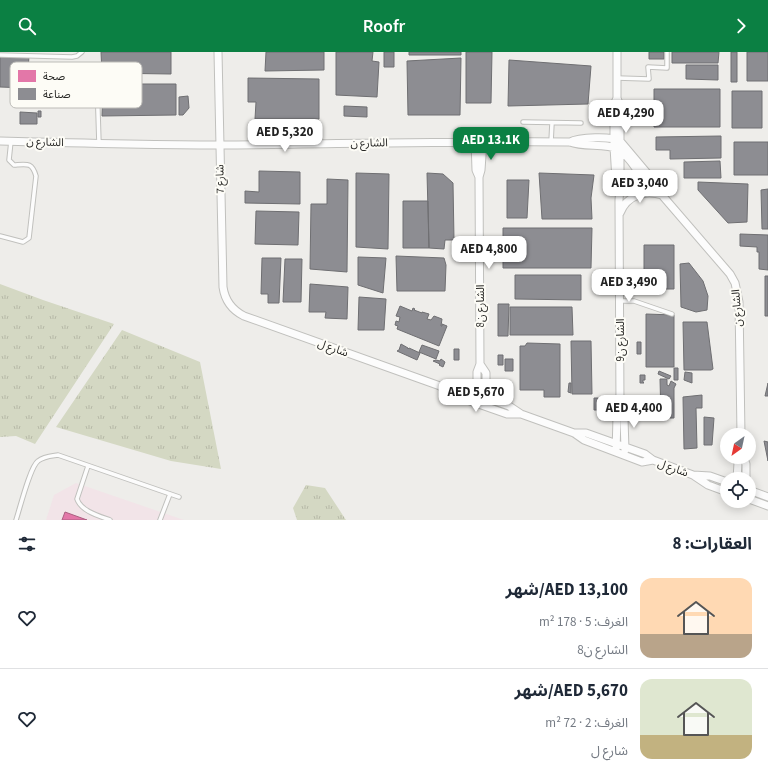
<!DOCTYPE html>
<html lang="ar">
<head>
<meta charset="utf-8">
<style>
	body { margin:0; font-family:"Source Sans 3","Noto Sans Arabic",sans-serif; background:#f2f2f3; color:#1f2937; direction:rtl; height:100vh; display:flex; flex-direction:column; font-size:15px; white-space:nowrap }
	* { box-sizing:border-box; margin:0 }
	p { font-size:13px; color:#747a83 }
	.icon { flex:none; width:22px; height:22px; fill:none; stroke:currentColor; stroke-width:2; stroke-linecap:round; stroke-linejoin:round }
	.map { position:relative; height:468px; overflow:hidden; direction:ltr }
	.side { display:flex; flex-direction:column; background:#fff; flex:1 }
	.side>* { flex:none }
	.needle { width:26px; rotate:213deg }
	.controls { position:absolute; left:720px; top:376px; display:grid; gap:8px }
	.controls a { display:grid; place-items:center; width:36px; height:36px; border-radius:50%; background:#fff; box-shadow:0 2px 10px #0003; font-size:20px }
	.price { position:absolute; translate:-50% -34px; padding:0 9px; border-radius:8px; background:#fff; color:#222; font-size:13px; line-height:26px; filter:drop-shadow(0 1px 2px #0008) }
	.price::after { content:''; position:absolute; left:50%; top:24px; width:12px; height:9px; margin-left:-6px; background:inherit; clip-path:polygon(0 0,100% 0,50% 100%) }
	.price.active { background:#0b8043; color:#fff }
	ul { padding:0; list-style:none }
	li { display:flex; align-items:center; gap:12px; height:100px; padding:0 16px }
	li+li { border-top:1px solid #e0e1e3 }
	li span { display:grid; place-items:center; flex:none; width:112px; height:80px; border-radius:12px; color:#555 }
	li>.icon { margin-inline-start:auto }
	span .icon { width:48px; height:48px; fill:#fffc; stroke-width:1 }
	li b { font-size:17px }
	h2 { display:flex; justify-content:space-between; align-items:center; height:48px; padding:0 16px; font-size:17px }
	header { display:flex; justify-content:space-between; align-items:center; height:52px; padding:0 16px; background:#0b8043; color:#fff; font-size:18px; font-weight:600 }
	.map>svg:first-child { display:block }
	.medical { fill:#f2e4e8 }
	.grass { fill:url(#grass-tufts) }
	.health { fill:#e377a8; stroke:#ab5f81 }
	.industry { fill:#8d8d92; stroke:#6f6f72 }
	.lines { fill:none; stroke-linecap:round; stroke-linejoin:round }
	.service-casing { stroke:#c0c0bd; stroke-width:5.5 }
	.minor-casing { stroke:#c0c0bd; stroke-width:9 }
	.service { stroke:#fcfcfc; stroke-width:3.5 }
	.minor { stroke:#fcfcfc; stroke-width:7 }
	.labels { text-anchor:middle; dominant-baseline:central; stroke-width:4; stroke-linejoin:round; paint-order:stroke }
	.street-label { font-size:11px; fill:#282826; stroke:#fdfcf6 }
	.key { fill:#fdfcf6; stroke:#bdbcb8; stroke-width:1 }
	.key-label { font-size:11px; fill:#282826 }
</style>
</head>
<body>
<header><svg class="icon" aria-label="forward" viewBox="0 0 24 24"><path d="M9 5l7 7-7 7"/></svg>Roofr<svg class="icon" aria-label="search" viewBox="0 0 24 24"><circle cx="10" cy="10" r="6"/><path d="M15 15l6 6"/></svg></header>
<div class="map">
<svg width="768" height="468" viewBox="0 0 768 468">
	<defs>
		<pattern id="grass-tufts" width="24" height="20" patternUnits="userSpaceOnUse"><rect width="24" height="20" fill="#d4d8c3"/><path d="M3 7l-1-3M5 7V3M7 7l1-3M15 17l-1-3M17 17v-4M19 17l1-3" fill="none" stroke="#b6b9a7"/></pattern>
	</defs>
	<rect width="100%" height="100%" fill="#eeedea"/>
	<path class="medical" d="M76,431L184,468H46L54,443Z"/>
	<path class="grass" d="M0,232L43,248L114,272L35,392L16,384L0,385Z
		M122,278L200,310L221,417L171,409L56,375Z
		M306,433L325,436L346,468H297L293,456Z"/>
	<path class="health" d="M65,460L87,468H62Z"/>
	<path class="industry" d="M101,0H171V22L102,21Z
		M266,0H324V18L265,19Z
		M336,0H373L372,9L379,10L377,45L336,43Z
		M384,0H394V15H384Z
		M409,0H461V3H409Z
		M466,0H492L491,51H466Z
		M649,0H664V7H649Z
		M672,0H719L718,11H672Z
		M731,0H737V30H731Z
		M747,0H768V29H747Z
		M0,2L29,4L27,36L0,35Z
		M461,6L460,63H408L407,9Z
		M509,8L591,14L588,52L508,54Z
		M686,13H718V28L686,27Z
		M248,26L319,27V67H255L256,50H248Z
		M103,32H176V63L102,64Z
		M654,37H720V75H654Z
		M732,39H762V76H732Z
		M188,44L189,56L183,63H179V45Z
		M344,54L367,55V65L344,64Z
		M38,59H41V65H38Z
		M20,60L37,61V72H20Z
		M721,84V106L670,107V98H656V85Z
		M734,90H768V123H734Z
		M720,109L721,126H684V110Z
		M259,119L300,120V152L245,151V139L259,140Z
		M356,121L389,122L388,197L356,195Z
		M427,121L443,122L453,131L454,188H445L444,197L429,196Z
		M539,121L594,123L591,146L592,167H542Z
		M327,127L348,128L347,220L310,217L311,152H327Z
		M507,128H529L527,166H507Z
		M698,130L748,132L747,170L728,171L698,138Z
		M768,137V177H762L761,138Z
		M403,149H428L429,196H403Z
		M256,159L299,160L298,193L255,192Z
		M503,176H592L591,216H503Z
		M740,182L768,183V218L759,217V200H757V195L740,194Z
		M644,193H674V237H644Z
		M396,204L444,206L446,213L445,239H397Z
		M358,205L386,206L383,241L358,233Z
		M262,206H281L279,251H268V242H261Z
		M285,207H302L301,250H283Z
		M689,211L703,229L708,244L707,258L696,260L681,255L680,212Z
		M515,223H581V248L515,247Z
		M765,224H768V264H765Z
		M310,232L348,235L347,267L325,266L326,260H309Z
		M359,245L386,247L384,278H358Z
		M498,252H509L508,284H498Z
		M400,254L412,259L413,256L415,257L414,258L422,261V260L429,262L427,267L431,268L434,264L442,267L441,274H442V272L447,274L439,294L397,277L398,274L395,273L396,269L399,270L400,265L396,264Z
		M510,255H572L573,283H510Z
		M646,262L674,263V315H646Z
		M683,270H707L713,317L711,318H684Z
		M571,289H591L592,342H572Z
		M637,290H641V302H637Z
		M527,291L560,292V345H544V338H520V294H525Z
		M401,292L408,296V297L409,296L420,301L417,308L397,299L399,298Z
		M422,293L439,299L436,307L419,300Z
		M454,297H459V308H454Z
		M498,303H503V313H498Z
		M441,307L445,310L443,315L439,313L440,312L433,309L436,308L440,309Z
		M505,307H513V319H505Z
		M674,316H678V328H674Z
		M659,319L671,324L669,327L658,322Z
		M685,320L692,321V331L684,328Z
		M640,323H645V328H643V330L644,331H640Z
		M660,327H667V333L669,334L671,329L676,332L674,336V366H661Z
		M569,331H571V341L568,340Z
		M768,331V344H765Z
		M702,343V356H696L697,396L684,397L683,345Z
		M594,346H599V358H594Z
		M704,365L714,366L712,393H704Z
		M764,389L768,390V409Z"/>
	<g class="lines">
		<g class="service-casing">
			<path id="service" d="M0,3L72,5L77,4L82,0
				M617,26L649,27L648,15L667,16V0
				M97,29L99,92
				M523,70L581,71
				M551,90L552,71
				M0,184L23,190L29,186L36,124C32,110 27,112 14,113L9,108L11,89
				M620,249H634L672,262
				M88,414L77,447C81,459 99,464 110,468
				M16,468C20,456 30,415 38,409C44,404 51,404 58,403L179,445
				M160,468L170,442"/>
		</g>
		<g class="minor-casing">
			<path id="minor" d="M218,0L223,235C225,249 232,258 244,264L440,334H452L509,354L521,362L574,381L584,388L642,410L653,408
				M0,89C73,91 147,93 220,93C337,92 454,89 570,90C585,96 606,90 619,98C634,107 638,127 655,135
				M475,89L476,118L479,125
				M570,90C579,85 612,84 620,89L652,127L655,135L730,222L735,231L739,250L741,383
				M616,128L614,95V53L617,46V0
				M620,161C627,143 645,138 662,143
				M480,312L486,321V350
				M440,334L450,342L507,362H521
				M477,351V320L480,312L479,125L481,118L483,89
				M620,355L624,366L625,398
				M574,381H586L645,402L653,408L693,423L708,433L727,440
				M616,400L617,365L620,355L619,148L620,136V54L617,46
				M743,405L746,412V427
				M693,423L710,424L727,430
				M737,427L738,411L740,405
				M749,438L768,445
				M749,447L768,454"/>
		</g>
		<use href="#service" class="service"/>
		<use href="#minor" class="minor"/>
	</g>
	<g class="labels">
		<g class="street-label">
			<text transform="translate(45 90) rotate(2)">الشارع ن</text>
			<text transform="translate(369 91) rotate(-1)">الشارع ن</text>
			<text transform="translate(220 127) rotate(-91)">شارع 7</text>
			<text transform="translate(480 254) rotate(-90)">الشارع ن8</text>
			<text transform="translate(737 256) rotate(-94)">الشارع ن</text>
			<text transform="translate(620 288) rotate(-90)">الشارع ن9</text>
			<text transform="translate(333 296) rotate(20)">شارع ل</text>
			<text transform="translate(673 416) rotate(20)">شارع ل</text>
		</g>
	</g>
	<rect x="10" y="10" width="132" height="46" rx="6" class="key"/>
	<rect x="18" y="18" width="18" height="12" fill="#e377a8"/>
	<rect x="18" y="36" width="18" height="12" fill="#8d8d92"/>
	<g class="key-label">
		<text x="43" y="28">صحة</text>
		<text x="43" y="46">صناعة</text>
	</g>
</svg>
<div class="controls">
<a><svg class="needle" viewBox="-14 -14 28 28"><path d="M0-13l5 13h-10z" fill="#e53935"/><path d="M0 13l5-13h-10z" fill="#747a83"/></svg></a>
<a><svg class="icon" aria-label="locate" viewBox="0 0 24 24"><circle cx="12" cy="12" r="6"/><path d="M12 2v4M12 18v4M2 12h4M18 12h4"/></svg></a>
</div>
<b class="price" style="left:626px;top:82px">AED 4,290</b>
<b class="price" style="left:285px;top:101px">AED 5,320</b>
<b class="price active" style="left:491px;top:109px">AED 13.1K</b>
<b class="price" style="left:640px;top:152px">AED 3,040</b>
<b class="price" style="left:489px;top:218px">AED 4,800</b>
<b class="price" style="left:629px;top:251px">AED 3,490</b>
<b class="price" style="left:476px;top:361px">AED 5,670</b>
<b class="price" style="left:634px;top:377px">AED 4,400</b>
</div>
<section class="side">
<h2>العقارات: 8<svg class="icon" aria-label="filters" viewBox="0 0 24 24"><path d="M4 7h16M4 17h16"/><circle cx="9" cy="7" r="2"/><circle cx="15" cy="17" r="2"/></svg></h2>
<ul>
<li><span style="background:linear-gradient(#ffd9b3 70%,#b9a48a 0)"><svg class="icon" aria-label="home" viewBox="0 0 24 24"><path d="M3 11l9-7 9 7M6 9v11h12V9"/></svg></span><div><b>AED 13,100/شهر</b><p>الغرف: 5 · 178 m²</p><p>الشارع ن8</p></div><svg class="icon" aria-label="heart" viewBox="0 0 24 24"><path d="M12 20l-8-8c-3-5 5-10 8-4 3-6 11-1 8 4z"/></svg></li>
<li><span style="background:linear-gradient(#dfe7d0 70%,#c2b280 0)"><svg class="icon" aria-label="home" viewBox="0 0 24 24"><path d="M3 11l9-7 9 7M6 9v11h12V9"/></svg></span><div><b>AED 5,670/شهر</b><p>الغرف: 2 · 72 m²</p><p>شارع ل</p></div><svg class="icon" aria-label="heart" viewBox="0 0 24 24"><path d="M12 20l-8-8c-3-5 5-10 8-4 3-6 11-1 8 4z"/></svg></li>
</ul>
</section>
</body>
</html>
